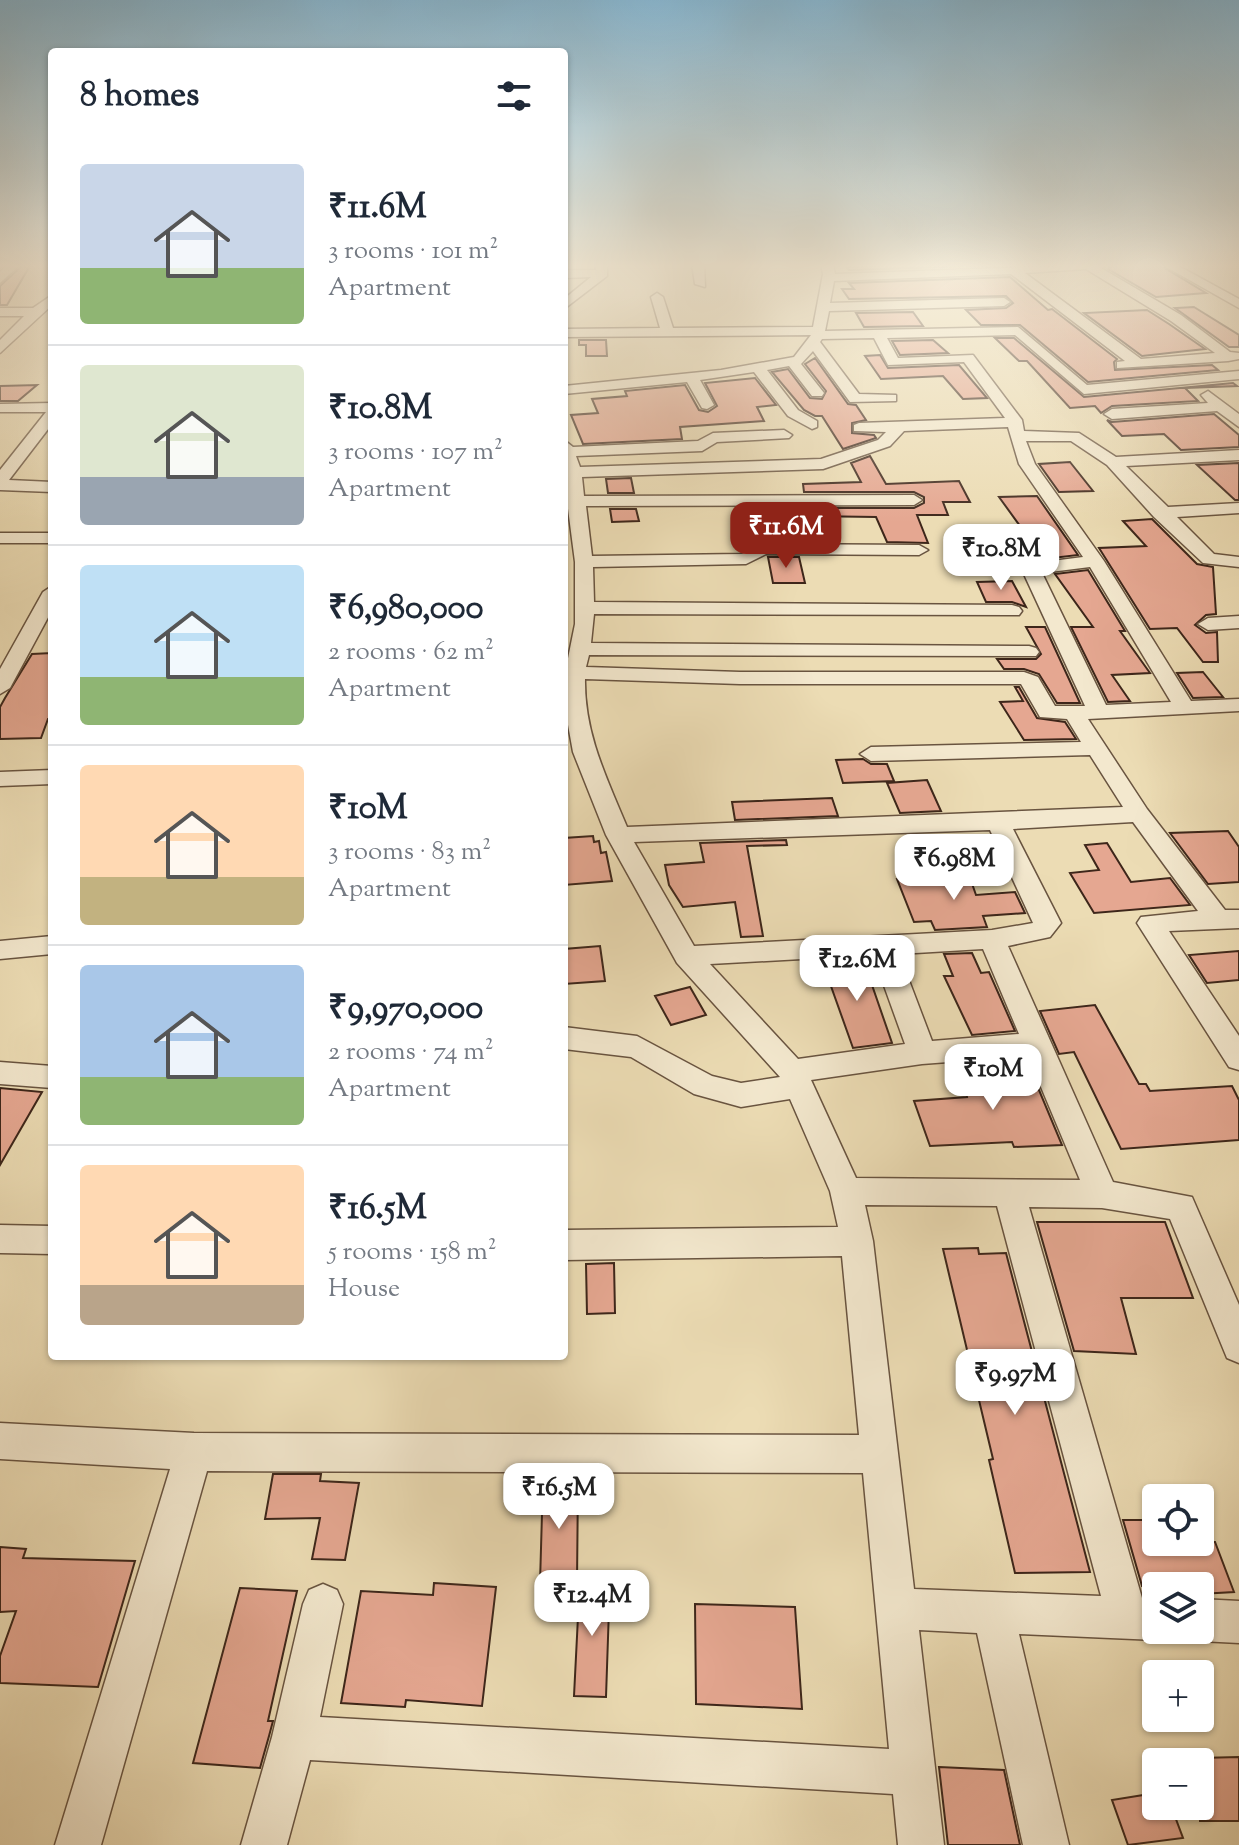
<!DOCTYPE html>
<html lang="en">
<head>
<meta charset="utf-8">
<style>
	body { margin:0; font-family:"Sorts Mill Goudy",serif; background:#f6f6f7; color:#1f2937; height:100vh; display:flex; flex-direction:column; font-size:30px; white-space:nowrap }
	* { box-sizing:border-box; margin:0 }
	p { font-size:26px; color:#747a83 }
	.icon { flex:none; width:44px; height:44px; fill:none; stroke:currentColor; stroke-width:2; stroke-linecap:round; stroke-linejoin:round }
	.map { position:relative; flex:1; overflow:hidden }
	.drawer { position:absolute; left:48px; top:48px; width:520px; height:1312px; display:flex; flex-direction:column; background:#fff; border-radius:8px; box-shadow:0 2px 6px #0004 }
	.drawer>* { flex:none }
	.tools { position:absolute; left:1142px; top:1484px; display:grid; gap:16px }
	.tools a { display:grid; place-items:center; width:72px; height:72px; border-radius:8px; background:#fff; box-shadow:0 2px 6px #0004; font-size:40px }
	.price { position:absolute; translate:-50% -68px; padding:0 18px; border-radius:16px; background:#fff; color:#222; font-size:26px; line-height:52px; filter:drop-shadow(0 2px 4px #0008) }
	.price::after { content:''; position:absolute; left:50%; top:48px; width:24px; height:18px; margin-left:-12px; background:inherit; clip-path:polygon(0 0,100% 0,50% 100%) }
	.price.selected { background:#8f2418; color:#fff }
	ul { padding:0; list-style:none }
	li { display:flex; align-items:center; gap:24px; height:200px; padding:0 32px }
	li+li { border-top:2px solid #e0e1e3 }
	li span { display:grid; place-items:center; flex:none; width:224px; height:160px; border-radius:8px; color:#555 }
	li>.icon { margin-inline-start:auto }
	span .icon { width:96px; height:96px; fill:#fffc; stroke-width:1 }
	li b { font-size:34px }
	h2 { display:flex; justify-content:space-between; align-items:center; height:96px; padding:0 32px; font-size:34px }
	.map>svg:first-child { display:block }
	.building { fill:#e5a791; stroke:#3d261a; stroke-width:2 }
	.lines { fill:none; stroke-linecap:round; stroke-linejoin:round }
	.minor-casing { stroke:#695440; stroke-width:3 }
	.minor { fill:#f3e8ce; fill-rule:evenodd }
</style>
</head>
<body>
<div class="map">
<svg width="1239" height="1845" viewBox="0 0 1239 1845">
	<rect width="100%" height="100%" fill="#ecdcb4"/>
	<filter id="stains"><feTurbulence type="fractalNoise" baseFrequency=".0025" numOctaves="4"/><feColorMatrix values="0 0 0 0 .2 0 0 0 0 .09 0 0 0 0 .02 0 0 0 .5 -.17"/></filter>
	<radialGradient id="worn" r=".72"><stop offset=".6" stop-color="#630" stop-opacity="0"/><stop offset="1" stop-color="#630" stop-opacity=".3"/></radialGradient>
	<path class="building" d="M24,264H31L7,305H0V286Z
		M873,264H995L997,265L849,270L846,267L875,266Z
		M1115,264H1158L1206,293L1156,297L1108,269Z
		M1010,277L1048,310L1052,309L1117,359L1114,362L1115,370L1212,365L1218,370L1088,382L1020,325H981L966,310L1006,308L1013,303L1006,296L849,299L842,289H854L849,283Z
		M1194,307L1239,335V347H1229L1175,308Z
		M1147,310L1169,324L1205,349L1142,356L1084,313Z
		M913,312L923,326L864,327L856,313Z
		M995,338H1014L1084,397L1233,383L1237,386L1185,388L1198,401L1112,406L1101,413L1095,406L1070,408L1027,361H1019Z
		M579,340H606L607,356H586V345H579Z
		M933,340L948,353L900,355L892,341Z
		M880,355L888,368L959,365L987,398L963,399L943,376L881,379L865,356Z
		M815,358L848,404L856,405L866,420L852,423V433L874,435L876,438L843,449L822,416H815L804,410L772,372L788,369L810,398L822,399L826,391L805,364Z
		M755,378L776,405L757,407L764,421L680,427L682,439L583,444L571,415L598,413L592,399L627,396L625,391L685,385L699,410L708,412L717,406L705,383Z
		M37,385L18,401H0V386Z
		M1214,414L1239,435V447L1181,450L1164,434L1122,436L1107,420L1112,422Z
		M870,456L886,484L959,481L970,502H943L948,515H917L928,543L887,542L876,517L807,516L806,508H914L924,503V497L914,492H804L803,484L861,482L851,463Z
		M1070,462L1093,491L1059,492L1039,464Z
		M1239,463V500H1235L1197,465Z
		M631,478L634,493H608L606,479Z
		M1037,496L1078,555L1044,559L999,497Z
		M610,509H636L639,521L612,522Z
		M1152,519L1197,564L1213,567L1216,614L1206,615L1195,625L1206,633L1217,632L1218,662H1203L1177,628L1150,629L1099,548L1146,546L1123,521Z
		M768,557H799L805,583H773Z
		M1088,570L1125,631H1120L1150,673L1112,675L1130,701L1108,702L1071,627H1093L1055,574Z
		M1012,581L1026,607L1012,602H986L977,582Z
		M1026,627H1045L1080,703H1057L1039,674L1024,669H1004L997,659H1036L1041,654Z
		M52,653V719H48L41,738L0,739V707L5,698L32,654Z
		M1203,672L1223,697L1193,698L1177,673Z
		M1015,687H1019L1037,718L1065,722L1076,739L1024,740L1000,702L1023,701Z
		M863,759L871,764H887L894,781L843,783L836,760Z
		M927,780L941,811L900,813L887,783Z
		M832,798L838,816L735,820L732,802Z
		M1228,831L1239,847V882L1208,884L1170,833Z
		M593,836L594,842L599,841L601,853L606,852L612,881L564,885V838Z
		M786,840L787,845L747,846L763,936L741,937L735,902L683,907L669,885L665,865L704,862L700,843Z
		M1107,843L1131,882L1170,878L1190,905L1094,913L1070,873L1099,870L1085,845Z
		M928,875H969L976,895L1015,892L1025,913L983,916L987,927L935,930L931,921L914,922L897,879Z
		M600,946L605,981L564,984V949Z
		M1239,951V980L1207,983L1189,955Z
		M972,953L981,973L989,972L1015,1031L972,1035L944,976H953L944,954Z
		M863,959L892,1043L853,1048L822,961Z
		M690,987L706,1015L671,1025L655,996Z
		M1095,1005L1139,1084H1146L1150,1091L1232,1086L1239,1100V1140L1121,1149L1074,1052L1059,1054L1040,1011Z
		M1026,1059L1062,1145L1014,1147L1012,1142L930,1146L914,1101L967,1097L966,1092L994,1090L982,1062Z
		M0,1088L42,1092L0,1165Z
		M1037,1222H1165L1193,1298H1121L1136,1354L1074,1351Z
		M978,1248L979,1254L1006,1253L1090,1572L1015,1573L989,1460L993,1459L943,1249Z
		M614,1263L615,1313L587,1314L586,1264Z
		M273,1474H321L320,1481L359,1483L345,1560L312,1559L320,1518L265,1519Z
		M543,1479H578L577,1582L540,1583Z
		M1123,1520H1146L1154,1542H1215L1234,1592L1200,1594V1586H1142Z
		M0,1547L26,1549L23,1558L135,1561L98,1687L0,1683V1656L16,1611L0,1612Z
		M580,1577L610,1579L606,1697L574,1696Z
		M434,1583L496,1587L482,1706L406,1700L405,1707L341,1703L361,1591L433,1595Z
		M240,1588L297,1591L268,1721H273L269,1736L260,1768L193,1763Z
		M695,1604L795,1607L802,1709L696,1704Z
		M1239,1757V1821H1200V1758Z
		M939,1767L1004,1770L1020,1845H948Z
		M1156,1793V1806H1171L1183,1838L1128,1845L1112,1800Z"/>
	<g class="lines">
		<g class="minor-casing">
			<path id="minor" d="M8,264H21L0,283V272Z
				M595,264H607V276L564,309V299L591,277L564,278V270H596Z
				M692,264H704L705,287L695,284Z
				M821,264H833L835,274L1112,264L1101,268L1181,315L1230,352L1239,353V359L1228,361L1117,368V362L1125,361L1011,274L834,281L830,303L1004,298L1010,302L1004,306L829,311L825,331L1018,327L1087,385L1239,371V379L1084,394L1015,335L887,338L898,358L973,355L1022,420L1024,431L1079,433L1116,457L1239,450V460L1126,466L1168,507L1239,503V513L1177,517L1214,554L1239,557V567L1203,563L1154,517L1107,465L1071,441H1026L1035,464L1104,561L1191,701L1239,699V711L1088,719L1147,809L1225,910H1239V928L1169,931L1239,1036V1070L1229,1067L1137,923L1141,917L1198,911L1133,822L1013,829L1061,923L1050,937L1008,946L1113,1182L1192,1197L1239,1305V1363L1227,1358L1170,1219L1102,1208L1029,1207L1142,1598H1156V1630H1172L1156,1640L1019,1634L1069,1845H1023L977,1633L919,1630L944,1845H898L893,1794L310,1760L287,1845H241L272,1737L303,1604L309,1590L323,1584L337,1590L343,1604L320,1717L889,1749L863,1473L207,1471L101,1845H55L170,1469L0,1459V1423L194,1433L859,1435L842,1256L564,1260V1230L838,1227L830,1191L790,1099L741,1107L694,1094L631,1057L564,1049V1027L637,1036L712,1076L741,1083L780,1077L677,963L606,835L573,752L564,703L565,673L575,624V562L567,501L564,440L573,447L698,441L713,433L784,430L792,435L789,438L717,442L702,451L576,456L580,467L821,459L878,440L886,432L854,431V425L859,423L1005,418L964,362L888,365L874,338L822,339L820,342L859,394L896,395V401L850,402L813,351L801,364L824,393L822,396H812L789,366L767,370L798,410L817,421V427L812,429L788,416L754,372L700,380L714,405L707,409L702,408L687,382L564,394V386L721,370L794,357L811,335L564,337V329L660,328L651,297L657,293L663,297L673,328L813,327L823,274ZM1086,269L1171,321L1215,353L1141,359L1025,273ZM1008,427L1019,464L1083,557L1029,564L1023,572L1085,706H1055L1038,677L1024,672H740L586,667L589,655L1036,656L1039,652L1036,648L1029,646L591,643L594,614L1019,615L1022,611L1019,607L1012,605L594,602L593,567L746,564L766,554L919,555L928,550L919,545L762,544L742,554L592,556L586,506L914,505L922,500L914,495L584,496L582,477L823,469L890,446L904,431ZM1090,567L1171,702L1106,705L1042,573ZM585,679L740,684H1021L1040,717L1067,719L1081,742L871,747L860,754L871,761L1090,755L1123,807L627,827C607,779 584,733 585,679ZM990,830L1033,923L992,930L694,946L634,842ZM983,949L1019,1034L932,1041L899,954ZM873,955L905,1044L798,1059L710,964ZM1028,1056L1080,1180L856,1178L811,1080L922,1064ZM865,1205L997,1206L1101,1596L914,1589L873,1241Z
				M1161,264H1175L1239,299V308Z
				M52,295V305L0,353V340L24,316H0V308H33Z
				M1208,391L1239,414V427L1217,411L1112,419L1104,414L1112,409L1208,403L1201,395Z
				M52,403V424L9,480L52,482V492L0,490V470L46,412H0V404Z
				M0,533H52V543H0Z
				M52,586V610L10,688L0,694V669L43,592Z
				M1239,616V628L1208,630L1198,624L1208,618Z
				M52,770V784L0,786V772Z
				M52,936V954L0,959V941Z
				M0,1062L52,1066V1088L0,1084Z
				M0,1225L52,1226V1254L0,1253Z
				M1200,1599L1239,1601V1643L1200,1641L1185,1635L1184,1630H1200Z"/>
		</g>
		<use href="#minor" class="minor"/>
	</g>
	<linearGradient id="sky" x2="0" y2="1"><stop stop-color="#88b7d1"/><stop offset="0.51" stop-color="#f6efdd"/><stop offset="1" stop-color="#f6efdd" stop-opacity="0"/></linearGradient>
	<rect width="1239" height="522" fill="url(#sky)"/>
	<rect width="100%" height="100%" filter="url(#stains)"/>
	<rect width="100%" height="100%" fill="url(#worn)"/>
</svg>
<div class="tools">
<a><svg class="icon" aria-label="locate" viewBox="0 0 24 24"><circle cx="12" cy="12" r="6"/><path d="M12 2v4M12 18v4M2 12h4M18 12h4"/></svg></a>
<a><svg class="icon" aria-label="layers" viewBox="0 0 24 24"><path d="M12 4l9 5-9 5-9-5zM3 14l9 5 9-5"/></svg></a>
<a>+</a>
<a>−</a>
</div>
<b class="price selected" style="left:786px;top:570px">₹11.6M</b>
<b class="price" style="left:1001px;top:592px">₹10.8M</b>
<b class="price" style="left:954px;top:902px">₹6.98M</b>
<b class="price" style="left:857px;top:1003px">₹12.6M</b>
<b class="price" style="left:993px;top:1112px">₹10M</b>
<b class="price" style="left:1015px;top:1417px">₹9.97M</b>
<b class="price" style="left:559px;top:1531px">₹16.5M</b>
<b class="price" style="left:592px;top:1638px">₹12.4M</b>
<section class="drawer">
<h2>8 homes<svg class="icon" aria-label="filters" viewBox="0 0 24 24"><path d="M4 7h16M4 17h16"/><circle cx="9" cy="7" r="2"/><circle cx="15" cy="17" r="2"/></svg></h2>
<ul>
<li><span style="background:linear-gradient(#c9d6e8 65%,#8fb573 0)"><svg class="icon" aria-label="home" viewBox="0 0 24 24"><path d="M3 11l9-7 9 7M6 9v11h12V9"/></svg></span><div><b>₹11.6M</b><p>3 rooms · 101 m²</p><p>Apartment</p></div></li>
<li><span style="background:linear-gradient(#dfe7d0 70%,#9aa5b1 0)"><svg class="icon" aria-label="home" viewBox="0 0 24 24"><path d="M3 11l9-7 9 7M6 9v11h12V9"/></svg></span><div><b>₹10.8M</b><p>3 rooms · 107 m²</p><p>Apartment</p></div></li>
<li><span style="background:linear-gradient(#bfe0f5 70%,#8fb573 0)"><svg class="icon" aria-label="home" viewBox="0 0 24 24"><path d="M3 11l9-7 9 7M6 9v11h12V9"/></svg></span><div><b>₹6,980,000</b><p>2 rooms · 62 m²</p><p>Apartment</p></div></li>
<li><span style="background:linear-gradient(#ffd9b3 70%,#c2b280 0)"><svg class="icon" aria-label="home" viewBox="0 0 24 24"><path d="M3 11l9-7 9 7M6 9v11h12V9"/></svg></span><div><b>₹10M</b><p>3 rooms · 83 m²</p><p>Apartment</p></div></li>
<li><span style="background:linear-gradient(#a9c7e8 70%,#8fb573 0)"><svg class="icon" aria-label="home" viewBox="0 0 24 24"><path d="M3 11l9-7 9 7M6 9v11h12V9"/></svg></span><div><b>₹9,970,000</b><p>2 rooms · 74 m²</p><p>Apartment</p></div></li>
<li><span style="background:linear-gradient(#ffd9b3 75%,#b9a48a 0)"><svg class="icon" aria-label="home" viewBox="0 0 24 24"><path d="M3 11l9-7 9 7M6 9v11h12V9"/></svg></span><div><b>₹16.5M</b><p>5 rooms · 158 m²</p><p>House</p></div></li>
</ul>
</section>
</div>
</body>
</html>
